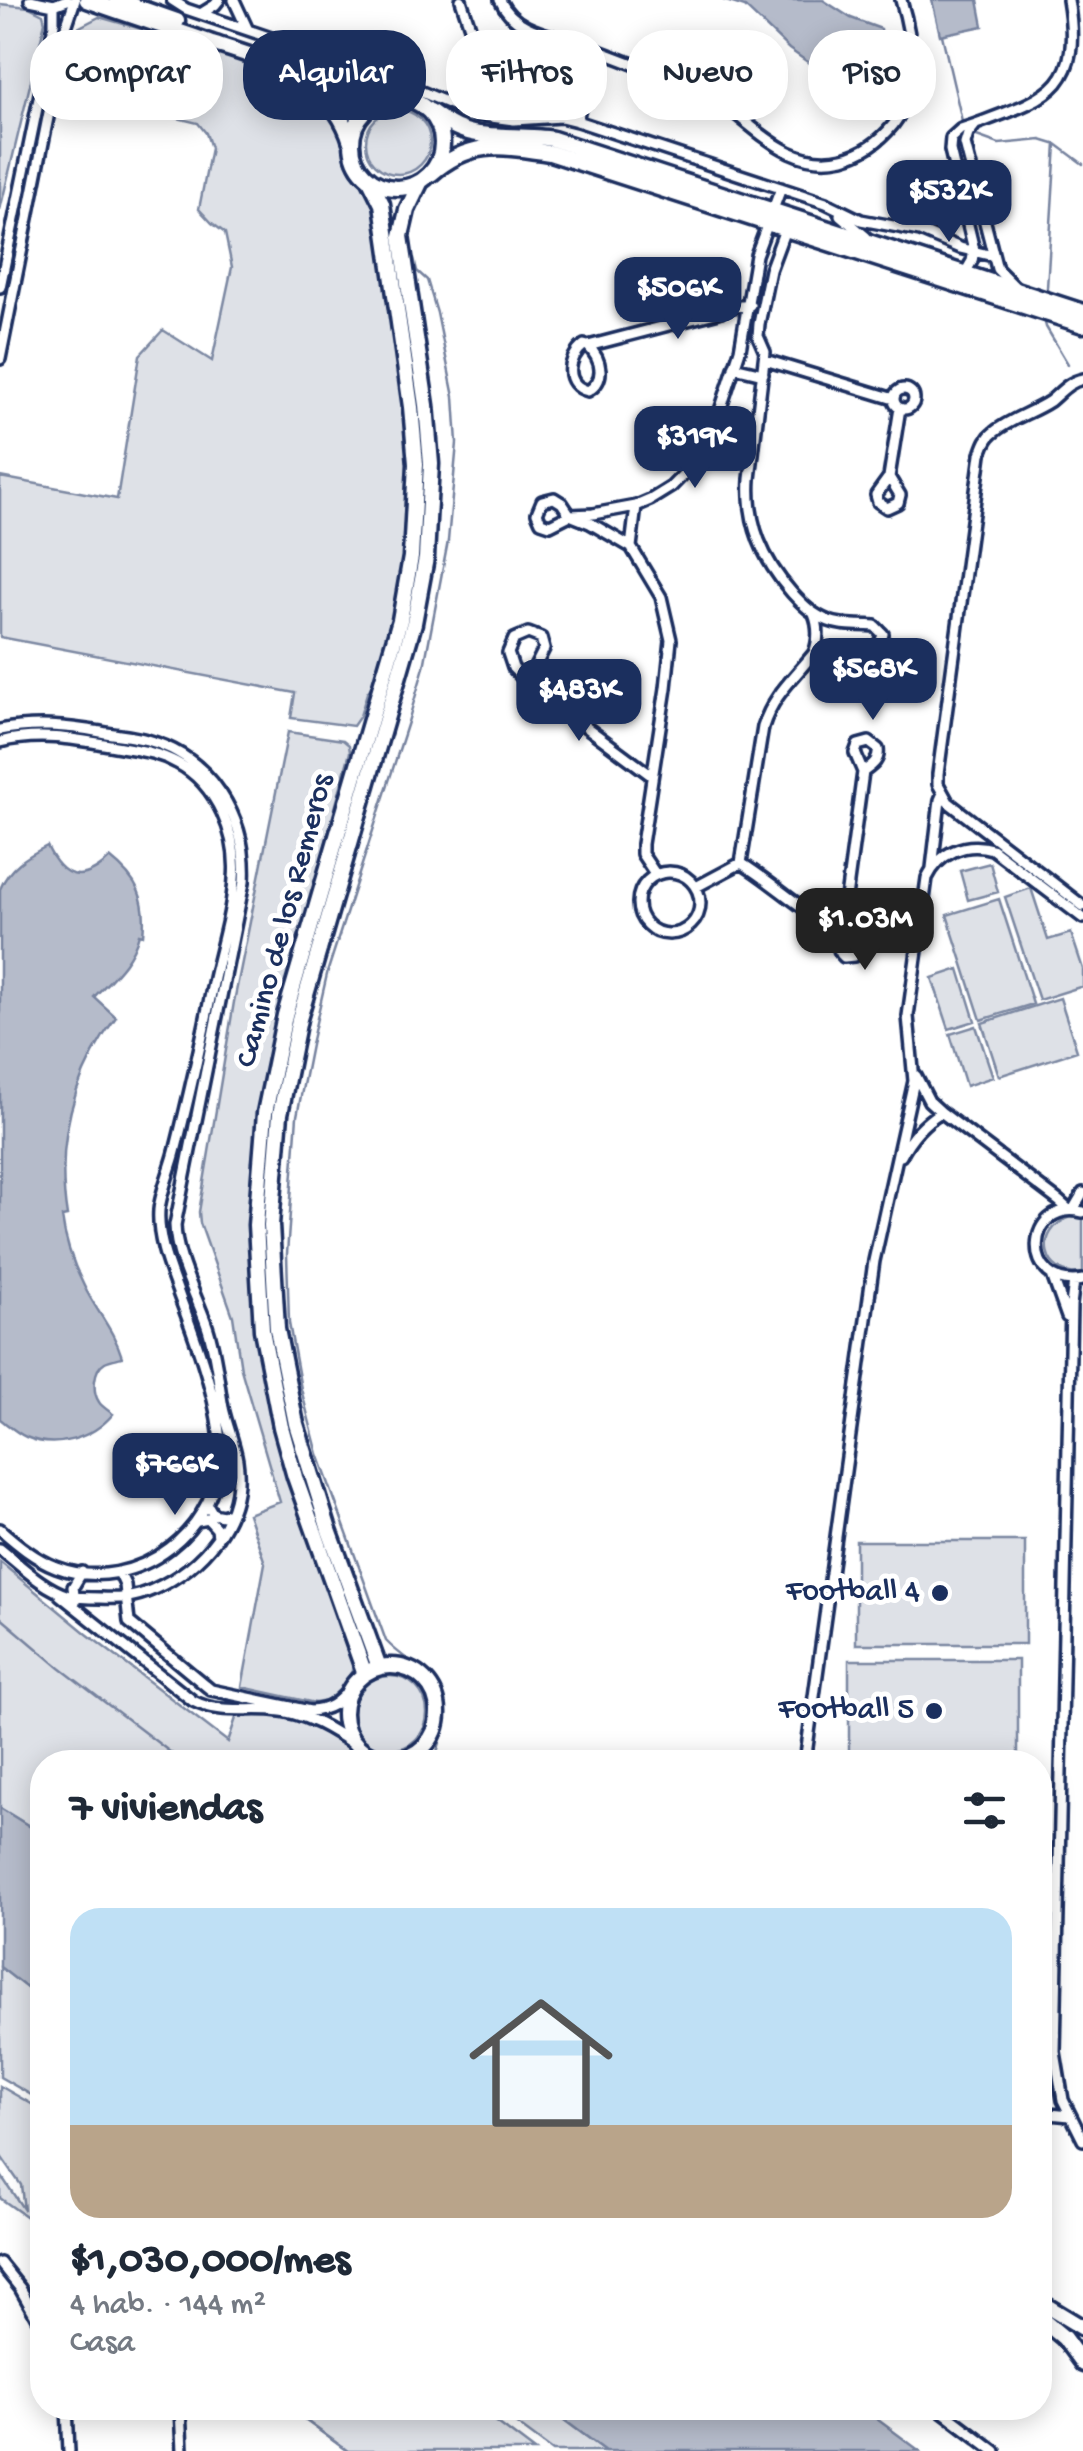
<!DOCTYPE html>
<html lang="es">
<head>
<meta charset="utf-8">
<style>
	body { margin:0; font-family:"Gochi Hand",sans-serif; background:#f2f2f3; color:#1f2937; height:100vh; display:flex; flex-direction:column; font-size:38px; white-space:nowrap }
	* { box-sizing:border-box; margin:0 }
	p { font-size:32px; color:#747a83 }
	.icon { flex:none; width:55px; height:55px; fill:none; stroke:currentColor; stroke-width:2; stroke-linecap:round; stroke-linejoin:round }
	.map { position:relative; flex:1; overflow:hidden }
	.sheet { position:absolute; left:30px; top:1750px; width:1022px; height:670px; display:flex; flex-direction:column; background:#fff; border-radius:40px; box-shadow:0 5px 25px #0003 }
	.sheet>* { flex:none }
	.banner { position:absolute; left:30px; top:30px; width:1025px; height:90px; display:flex; gap:20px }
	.price { position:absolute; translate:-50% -85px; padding:0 22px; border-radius:20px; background:#1b2f5e; color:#fff; font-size:32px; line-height:65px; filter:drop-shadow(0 2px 5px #0008) }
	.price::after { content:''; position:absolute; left:50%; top:60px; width:30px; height:22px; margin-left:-15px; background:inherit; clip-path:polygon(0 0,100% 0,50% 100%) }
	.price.selected { background:#222; color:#fff }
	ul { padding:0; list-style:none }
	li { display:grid; align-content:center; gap:20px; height:530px; padding:0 40px }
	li+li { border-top:2px solid #e0e1e3 }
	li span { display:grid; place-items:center; height:310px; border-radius:30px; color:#555 }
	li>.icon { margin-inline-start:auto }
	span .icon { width:180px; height:180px; fill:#fffc; stroke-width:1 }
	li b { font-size:42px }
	h2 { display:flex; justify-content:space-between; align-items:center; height:120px; padding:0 40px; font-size:42px }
	.chip { padding:0 35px; border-radius:40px; background:#fff; box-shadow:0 5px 25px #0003; font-size:35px; line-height:90px }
	.chip.selected { background:#1b2f5e; color:#fff }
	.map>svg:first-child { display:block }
	.green { fill:#dee1e7; stroke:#7c88a2; stroke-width:2.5 }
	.water { fill:#b5bbca; stroke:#77839f; stroke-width:2.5 }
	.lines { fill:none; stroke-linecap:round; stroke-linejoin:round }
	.stream { stroke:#77839f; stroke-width:2.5 }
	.minor-casing { stroke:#1b2f5e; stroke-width:16 }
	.secondary-casing { stroke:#1b2f5e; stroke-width:21 }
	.minor { stroke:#fff; stroke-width:9 }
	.secondary { stroke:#fff; stroke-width:14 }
	.poi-dot { fill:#1b2f5e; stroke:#fff; stroke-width:4 }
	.labels { text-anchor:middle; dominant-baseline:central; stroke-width:10; stroke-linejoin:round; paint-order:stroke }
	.street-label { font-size:32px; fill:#1b2f5e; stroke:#fff }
	.poi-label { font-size:32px; fill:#1b2f5e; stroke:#fff; text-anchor:end }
</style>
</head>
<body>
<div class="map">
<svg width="1083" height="2451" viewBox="0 0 1083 2451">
	<rect width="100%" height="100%" fill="#fff"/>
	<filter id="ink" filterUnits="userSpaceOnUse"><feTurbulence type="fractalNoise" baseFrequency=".01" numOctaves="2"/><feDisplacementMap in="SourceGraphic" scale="20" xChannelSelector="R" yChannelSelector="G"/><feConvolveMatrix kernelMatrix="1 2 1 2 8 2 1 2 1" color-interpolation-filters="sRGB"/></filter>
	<g filter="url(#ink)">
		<path class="green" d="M0,4L29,7L43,14L45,22L0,210Z
			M99,17L216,50L277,72L314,94L329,109L343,139L345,159L351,172L378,202L386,291L409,433L410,491L405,551L396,608L378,677L367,693L360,716L353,726L291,718L295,693L0,637V477L117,499L140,355L163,330L212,361L232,267L225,233L212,223L199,209L211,148L206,133L198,123L63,90L72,31Z
			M366 142a32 32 0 1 1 64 0a32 32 0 1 1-64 0Z
			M288,732L343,740L349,745L350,752L264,1076L252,1162L251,1238L253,1301L258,1341L353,1662L352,1671L340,1689L327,1701L315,1703L242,1687L265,1563L248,1514L280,1502L241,1369L233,1316L200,1223L199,1212L234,1002Z
			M990,863L998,892L968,900L960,871Z
			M1031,888L1048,940L1071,933L1083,969V986L1039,1000L1005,897Z
			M999,899L1033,1004L981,1020L947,915Z
			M959,969L975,1021L949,1029L932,978Z
			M1060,998L1077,1051L999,1076L982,1023Z
			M976,1026L993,1077L966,1086L950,1034Z
			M1071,1217L1083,1219V1273C1043,1279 1032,1230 1071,1217Z
			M856,1541H1025V1644H856Z
			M0,1562L87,1634L228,1742L237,1715C269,1714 304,1716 332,1734C344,1742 351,1755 362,1762H42V1834L0,1808Z
			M849,1660H1018V1762H849Z
			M353 1713a37 37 0 1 1 74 0a37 37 0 1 1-74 0Z
			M0,1967L42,2000V2101L0,2077Z
			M0,2086L42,2110V2228L0,2198V2174L24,2210L21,2185L0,2155Z
			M288,2408H478L535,2451H348Z
			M495,2408H548L606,2451H553Z"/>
		<path class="water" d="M723,0H823L851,18L881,29L883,54L882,89L809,63L789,49L745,7Z
			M932,0H978L983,26L940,35Z
			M47,846C63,880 83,884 110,858C138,880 147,899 143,935L139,934C132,961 113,977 94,997L116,1017C72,1077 55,1142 67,1216L62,1217C65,1242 73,1264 84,1286C96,1311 114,1330 122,1357C121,1357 106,1361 105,1362C93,1369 92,1392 99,1402C101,1406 109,1411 113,1414C93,1438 56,1450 26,1437C17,1433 8,1425 0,1419V889C9,867 27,856 47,846Z
			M0,1808L42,1834V2000L0,1967Z
			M548,2408H862L920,2451H606Z"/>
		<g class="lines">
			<path class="stream" d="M942,35L962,121
				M974,135L999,144L1041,140L1054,144
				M414,258L417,271L427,280L437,313L454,397L457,443L448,541L424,667L408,722L328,970L312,1040L297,1116L287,1254L289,1323L301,1389L318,1454L386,1641C412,1669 450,1675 445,1723C443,1737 437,1748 435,1762
				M1047,288L1056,144L1083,164
				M1044,319L1046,327L1068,364
				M0,1617L60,1668L183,1762
				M30,2209L42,2222
				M289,2408L347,2451"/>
			<g class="minor-casing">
				<path id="minor" d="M30,0L54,5L67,0
					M172,0L186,9L389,78L476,115L514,120L561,117L577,121L826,203L861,220L920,231L960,248L993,256
					M234,0L247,28
					M461,0L492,93L527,118
					M500,0C516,35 559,35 591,48C615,57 638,66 662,75C684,82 705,91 724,105C761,132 792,170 843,158C863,153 880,141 893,125C919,91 913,39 901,0
					M202,13L215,5L219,0
					M306,54L374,91L399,98
					M561,117L578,44
					M577,121L594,49
					M976,124C1049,97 1083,89 1068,0
					M840,215L866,237
					M787,224L770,270L759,324L758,336L765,352L750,479C747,524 763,560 792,593C803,605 813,615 829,621C844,627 858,624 875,626L883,634L880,644C860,654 836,654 814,653
					M965,273L972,261L974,250L950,150L951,138L961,129L976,124L968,134L965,144L997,269L1015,287
					M0,287L50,45L54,24V5
					M584,345L588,346C602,360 606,380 588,391C564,385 567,358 584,345Z
					M588,346L719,312L730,307L750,305
					M0,359L66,27L75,0
					M765,360L894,399
					M734,367L763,374
					M1083,379C1068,382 1061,392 1050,401C1032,413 1009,419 993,433C986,438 984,446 981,454L938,774V784L948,802L1083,906
					M894 399a10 10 0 1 1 20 0a10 10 0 1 1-20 0Z
					M889,477L900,495L898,503L887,508L878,502L876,495L889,477L900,408
					M636,506L631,547L590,523L570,515L562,503L554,498L542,501L537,513L541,522L550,525L570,515L593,514L636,506L650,500L671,487L701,456L711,438L740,350L756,255L781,188
					M631,547L661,597L671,640L666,688L642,844V854L656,875
					M527,683L544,649L541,638L528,633L514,639L508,653L513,668L527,683L652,776
					M0,730C34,723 67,726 101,732C116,735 132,736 147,740C211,757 248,818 244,882L175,1225C176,1259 196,1294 207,1326C216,1352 218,1381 223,1408C227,1426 234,1442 237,1460C246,1519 202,1568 152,1590C134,1598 119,1599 100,1598C90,1598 79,1598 69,1596C44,1589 20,1565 0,1549
					M0,742C43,731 84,741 127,748C145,751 161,754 177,763C217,784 238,836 234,879C232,913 220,949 213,983C202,1040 189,1096 175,1152C170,1171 161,1191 159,1210C157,1241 170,1270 180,1298C196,1340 217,1398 220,1443C224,1527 137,1598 56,1567C35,1559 17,1544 0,1529
					M741,863L763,727C773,695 793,679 814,653C819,641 819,626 814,614
					M932,868L940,800L943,793
					M638 903a31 31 0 1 1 62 0a31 31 0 1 1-62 0Z
					M696,887L741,863C780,887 811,921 855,936L860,946L854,956L844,957C833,947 839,933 843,920L863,772L855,753L858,745L869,742L878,749C880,761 871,766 863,772
					M941,1112L1059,1201L1069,1210
					M901,1156C910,1138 923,1123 941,1112L929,1101L916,1076
					M1073,1210L1083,1193
					M1083,1212C1024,1198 1020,1291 1083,1280
					M1052,1275L1067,1317
					M1074,1281L1071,1305L1055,2052L1063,2100L1083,2140
					M207,1504L213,1514L223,1516L230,1513
					M198,1521L208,1519L217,1529L218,1537
					M119,1572L125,1585L129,1622L211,1690L310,1711C329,1710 337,1703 349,1690
					M60,1595L193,1701C218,1714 245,1708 272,1710C305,1712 333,1730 359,1748
					M75,1602L73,1587L82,1572
					M805,1762L874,1261L914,1081L908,1016L927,878C939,853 965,841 992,849L1083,918
					M1040,2113L1070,2116
					M0,2263L20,2288L42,2327
					M67,2408L69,2451
					M180,2408L182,2451
					M938,2408L995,2451"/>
			</g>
			<g class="secondary-casing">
				<path id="secondary" d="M87,0C128,15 170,28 212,43C246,54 283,64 312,86C331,101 344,119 351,142
					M117,0L177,21
					M273,55C310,69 341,95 381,100
					M352 143a45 45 0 1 1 90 0a45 45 0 1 1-90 0Z
					M430,111C441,119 452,127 465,131C489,139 526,134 553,139L1083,312
					M431,174C471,139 502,146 550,153L1083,325
					M344 1713a47 47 0 1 1 94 0a47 47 0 1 1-94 0Z
					M379,1667L329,1530L296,1424L277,1329L271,1225L280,1114L299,1019L414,623L426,558L431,464L426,405L401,236L407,210L420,183
					M365,1674L295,1477L281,1427L262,1330L256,1225L265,1113L285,1015L400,620L411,557L416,464L411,407L382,204L370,180
					M1040,2302L1083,2328
					M1040,2318L1064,2338L1083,2364"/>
			</g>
			<use href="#minor" class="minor"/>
			<use href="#secondary" class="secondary"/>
		</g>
	</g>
	<g class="poi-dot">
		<circle cx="940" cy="1593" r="10"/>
		<circle cx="934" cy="1711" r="10"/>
	</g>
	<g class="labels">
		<g class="street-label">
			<text transform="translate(286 921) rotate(-75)">Camino de los Remeros</text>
		</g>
		<g class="poi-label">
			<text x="920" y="1593">Football 4</text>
			<text x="914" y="1711">Football 5</text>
		</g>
	</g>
</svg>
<b class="price" style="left:949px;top:245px">$532K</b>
<b class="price" style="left:678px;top:342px">$506K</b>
<b class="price" style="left:695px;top:491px">$319K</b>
<b class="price" style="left:873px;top:723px">$568K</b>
<b class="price" style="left:579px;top:744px">$483K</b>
<b class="price selected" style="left:865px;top:973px">$1.03M</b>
<b class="price" style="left:175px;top:1518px">$766K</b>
<div class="banner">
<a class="chip">Comprar</a>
<a class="chip selected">Alquilar</a>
<a class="chip">Filtros</a>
<a class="chip">Nuevo</a>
<a class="chip">Piso</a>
</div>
<section class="sheet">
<h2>7 viviendas<svg class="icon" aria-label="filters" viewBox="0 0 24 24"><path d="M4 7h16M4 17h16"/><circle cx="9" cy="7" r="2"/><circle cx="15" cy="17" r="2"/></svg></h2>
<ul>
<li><span style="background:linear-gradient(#bfe0f5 70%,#b9a48a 0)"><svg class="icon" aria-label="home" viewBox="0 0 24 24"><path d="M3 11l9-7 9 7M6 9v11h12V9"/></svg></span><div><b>$1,030,000/mes</b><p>4 hab. · 144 m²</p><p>Casa</p></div></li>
</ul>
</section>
</div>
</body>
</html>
